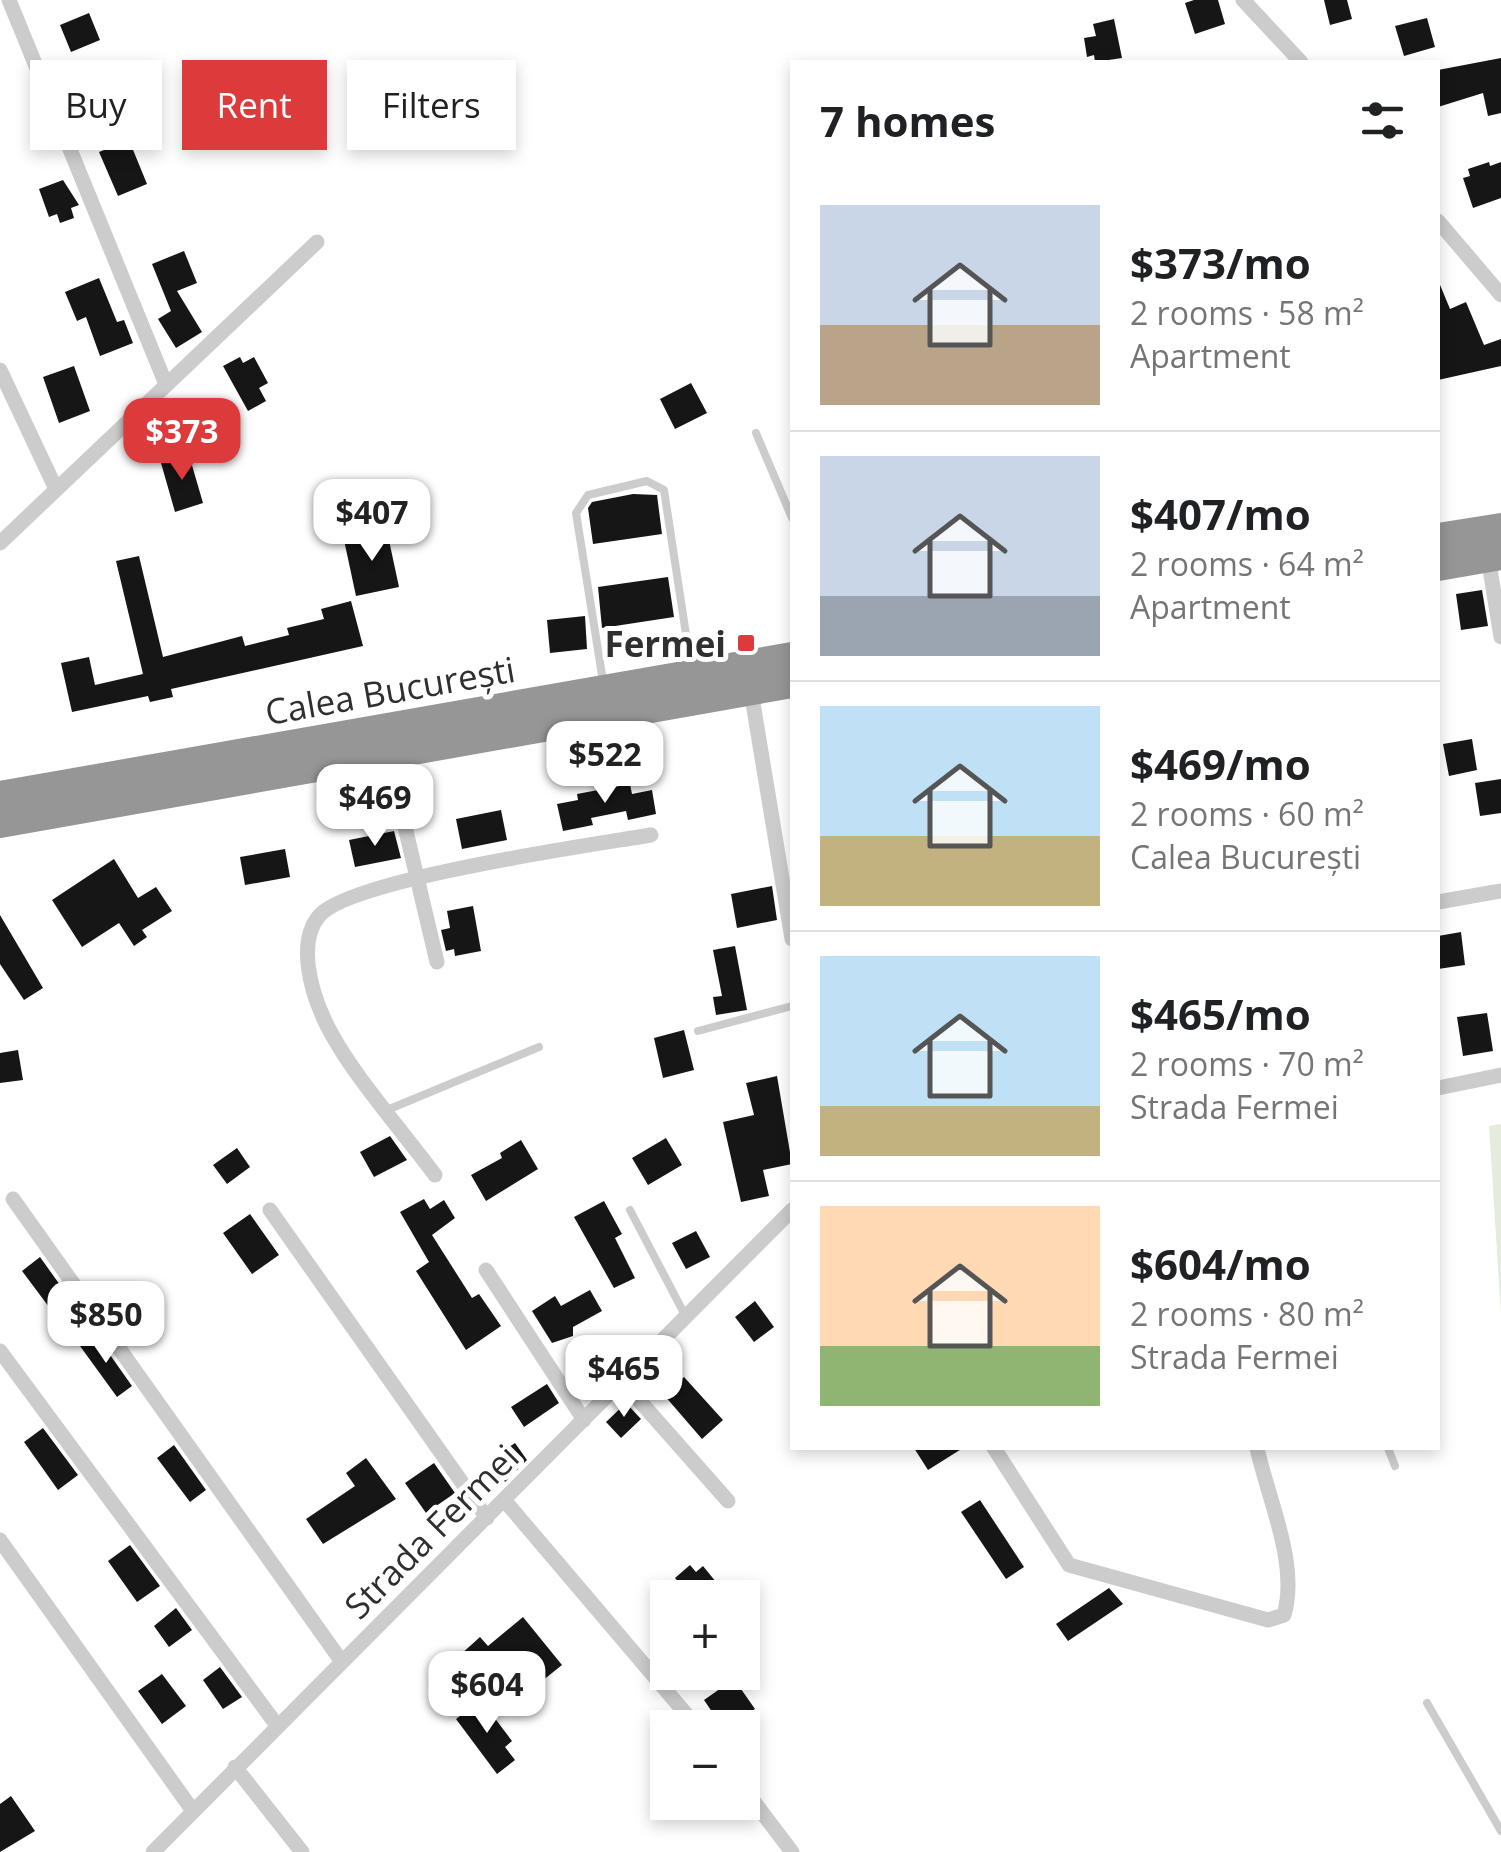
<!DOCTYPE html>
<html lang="en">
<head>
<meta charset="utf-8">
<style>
	body { margin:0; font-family:"Open Sans",sans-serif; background:#f6f6f6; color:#202124; height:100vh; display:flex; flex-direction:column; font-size:38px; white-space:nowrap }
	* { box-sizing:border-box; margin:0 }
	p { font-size:32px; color:#757577 }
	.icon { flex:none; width:55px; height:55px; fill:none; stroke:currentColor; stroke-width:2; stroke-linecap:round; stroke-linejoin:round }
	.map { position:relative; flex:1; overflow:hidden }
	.drawer { position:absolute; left:790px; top:60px; width:650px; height:1390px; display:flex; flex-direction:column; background:#fff; border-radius:0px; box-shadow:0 5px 15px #0003 }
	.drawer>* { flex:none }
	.top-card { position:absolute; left:30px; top:60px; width:610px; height:90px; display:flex; gap:20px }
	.fabs { position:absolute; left:650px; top:1580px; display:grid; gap:20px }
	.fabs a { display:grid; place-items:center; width:110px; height:110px; border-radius:0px; background:#fff; box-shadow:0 5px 15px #0003; font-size:50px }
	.price { position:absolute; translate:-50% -85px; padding:0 22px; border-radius:20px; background:#fff; color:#222; font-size:32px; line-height:65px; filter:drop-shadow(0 2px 5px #0008) }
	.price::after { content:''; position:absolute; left:50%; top:60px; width:30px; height:22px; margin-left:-15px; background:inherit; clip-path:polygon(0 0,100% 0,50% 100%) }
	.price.active { background:#dd3a3b; color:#fff }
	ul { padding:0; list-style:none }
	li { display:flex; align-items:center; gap:30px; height:250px; padding:0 30px }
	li+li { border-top:2px solid #e0e0e0 }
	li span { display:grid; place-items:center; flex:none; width:280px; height:200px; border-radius:0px; color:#555 }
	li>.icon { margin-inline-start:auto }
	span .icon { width:120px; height:120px; fill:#fffc; stroke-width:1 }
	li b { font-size:42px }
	h2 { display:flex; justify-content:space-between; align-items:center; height:120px; padding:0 30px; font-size:42px }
	.tag { padding:0 35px; border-radius:0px; background:#fff; box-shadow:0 5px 15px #0003; font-size:35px; line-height:90px }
	.tag.active { background:#dd3a3b; color:#fff }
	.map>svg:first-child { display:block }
	.green { fill:#e4ecde }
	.building { fill:#161616 }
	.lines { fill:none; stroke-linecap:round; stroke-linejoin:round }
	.lane { stroke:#ccc; stroke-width:8 }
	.street { stroke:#ccc; stroke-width:15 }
	.highway { stroke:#969696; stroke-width:30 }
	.poi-dot { fill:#dd3a3b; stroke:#fff; stroke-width:4 }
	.labels { text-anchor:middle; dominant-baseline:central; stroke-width:10; stroke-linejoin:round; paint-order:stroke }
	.poi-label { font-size:35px; font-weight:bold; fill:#2f2f2f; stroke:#fff; text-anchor:end }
	.street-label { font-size:35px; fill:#2f2f2f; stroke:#fff }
</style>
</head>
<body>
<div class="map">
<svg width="1501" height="1852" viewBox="0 0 1501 1852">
	<rect width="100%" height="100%" fill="#fff"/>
	<path class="green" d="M1501,1124V1315L1489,1126Z"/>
	<path class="building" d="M1194,0H1218L1225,24L1195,34L1185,3Z
		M1324,0H1347L1352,19L1330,25Z
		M89,13L100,40L71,52L60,25Z
		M1427,18L1435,47L1404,56L1395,26Z
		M1114,19L1122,58L1095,62L1094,55L1087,57L1084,38L1096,36L1093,24Z
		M1501,58V113L1488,116L1483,93L1438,107V70Z
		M129,140L147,184L118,196L99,152Z
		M1489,162L1490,166L1501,162V198L1473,208L1463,178L1470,176L1468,169Z
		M63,180L79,205L71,208L74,218L60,223L57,214L49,217L39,189Z
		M184,251L197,283L177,291L202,332L176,348L158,319L171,311L152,264Z
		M99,278L117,322L124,320L133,343L100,356L86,317L77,321L65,292Z
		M1438,280L1450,309L1466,302L1484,345L1501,339V366L1438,380Z
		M240,357L243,363L254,357L268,383L259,388L266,401L248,411L223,366Z
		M74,366L90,411L59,423L43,377Z
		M691,383L707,413L675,429L660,399Z
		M189,455L203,503L175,512L161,463Z
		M633,494L657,495L662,534L593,544L588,508L592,502Z
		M387,531L399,587L356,596L344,540Z
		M139,556L163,657L242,636L245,646L289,635L287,628L324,619L321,609L351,601L363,646L171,689L173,697L150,702L148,696L72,712L61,663L89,657L95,685L143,674L116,561Z
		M668,577L674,617L602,628L598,587Z
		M1482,590L1488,626L1461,630L1456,594Z
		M585,616L587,649L550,653L547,620Z
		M1472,739L1477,770L1449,776L1443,744Z
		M1501,779V813L1480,816L1475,783Z
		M630,784L632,794L652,790L656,814L628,820L626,811L591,818L593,825L563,831L557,804L578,800L577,794Z
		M501,810L507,840L462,849L456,819Z
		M394,831L401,858L355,867L349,840Z
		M285,849L290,877L245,885L240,857Z
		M114,859L138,898L156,887L172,911L142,930L147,937L134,946L119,923L82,947L52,900Z
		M772,886L777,920L737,928L731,894Z
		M473,906L481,951L455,956L454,949L446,951L441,930L450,928L447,911Z
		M0,915L43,988L24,1000L0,964Z
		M1461,932L1465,965L1438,969V936Z
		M735,946L747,1010L716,1015L713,997L722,996L713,950Z
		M1487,1013L1493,1051L1463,1056L1457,1017Z
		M684,1030L694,1070L663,1078L654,1038Z
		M18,1050L23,1080L0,1083V1053Z
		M777,1076L792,1164L763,1170L769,1196L741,1202L723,1122L754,1115L746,1083Z
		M390,1136L407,1160L374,1177L360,1152Z
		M666,1138L682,1165L648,1185L632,1158Z
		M521,1140L538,1169L486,1201L471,1175L502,1158L500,1153Z
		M237,1148L250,1167L227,1184L213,1165Z
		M424,1199L430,1209L444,1200L455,1218L432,1235L472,1298L479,1294L501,1326L466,1350L416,1271L429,1262L400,1212Z
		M604,1201L622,1234L615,1238L635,1278L614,1288L574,1217Z
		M250,1214L279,1255L252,1274L223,1233Z
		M696,1231L710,1257L686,1269L672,1243Z
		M40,1257L75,1306L58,1319L22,1271Z
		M590,1290L602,1311L573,1327V1336L552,1343L532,1311L555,1296L561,1306Z
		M755,1301L774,1327L754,1342L735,1317Z
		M96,1335L132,1386L117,1397L80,1346Z
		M684,1377L723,1420L702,1439L664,1395Z
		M547,1384L559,1403L524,1427L511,1407Z
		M626,1403L641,1419L621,1438L606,1422Z
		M43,1428L78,1475L58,1490L24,1442Z
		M515,1443L527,1460L505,1482L490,1460Z
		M174,1445L206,1490L190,1502L157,1458Z
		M914,1448H963L928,1470Z
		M366,1458L396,1499L323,1544L306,1519L355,1486L346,1473Z
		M434,1463L455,1493L426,1513L405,1483Z
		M980,1500L1024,1567L1006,1579L961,1512Z
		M130,1545L160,1586L137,1602L108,1561Z
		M690,1565L696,1572L703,1566L729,1598H668L682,1586L675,1578Z
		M1109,1588L1123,1604L1068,1641L1056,1624Z
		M176,1608L192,1630L169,1647L154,1626Z
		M523,1617L562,1665L537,1685L518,1662L487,1688L460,1655L480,1637L488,1646Z
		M220,1667L242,1697L223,1709L203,1680Z
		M162,1674L186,1706L162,1724L138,1691Z
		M734,1679L755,1709L723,1728L704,1700Z
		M481,1700L512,1741L505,1747L515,1760L497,1774L456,1719Z
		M11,1796L35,1831L0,1852V1804Z"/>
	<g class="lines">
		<path class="lane" d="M756,433L792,518
			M603,681L576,513L588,495L647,481L664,490L691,667
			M698,1031L792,1006
			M387,1110L539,1047
			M630,1210L686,1317
			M1388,1448L1395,1466
			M1427,1703L1501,1831"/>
		<path class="street" d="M9,0L165,382
			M1243,0L1301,62
			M1438,221L1501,295
			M0,370L55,487
			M0,543L317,242
			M1488,557L1501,637
			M751,691L792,939
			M388,755L437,962
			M1438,902L1501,891
			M1438,1088L1501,1075
			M435,1175C401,1129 347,1069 324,1019C311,991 297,942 319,916C350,879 592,845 651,835
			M13,1199L342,1662
			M270,1210L487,1518
			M486,1270L584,1420
			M0,1351L276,1724
			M622,1381L728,1501
			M994,1448L1069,1565L1268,1620L1284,1615C1299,1564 1268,1499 1257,1448
			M505,1501L698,1728
			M0,1540L193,1811
			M235,1767L302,1852
			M742,1786L792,1852
			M153,1852L792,1210"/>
		<path class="highway" d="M1438,538L1501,528
			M1438,566L1501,555
			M0,796L792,657
			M0,823L792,683"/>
	</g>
	<rect class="poi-dot" x="736" y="633" width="20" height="20" rx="5"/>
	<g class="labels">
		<g class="poi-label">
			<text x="726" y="643">Fermei</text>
		</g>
		<g class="street-label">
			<text transform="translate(390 690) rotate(-10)">Calea București</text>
			<text transform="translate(431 1531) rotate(-45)">Strada Fermei</text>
		</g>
	</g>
</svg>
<div class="fabs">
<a>+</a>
<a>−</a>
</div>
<b class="price active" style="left:182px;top:483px">$373</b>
<b class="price" style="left:372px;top:564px">$407</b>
<b class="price" style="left:605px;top:806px">$522</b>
<b class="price" style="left:375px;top:849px">$469</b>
<b class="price" style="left:106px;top:1366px">$850</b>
<b class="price" style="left:624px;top:1420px">$465</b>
<b class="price" style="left:487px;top:1736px">$604</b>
<div class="top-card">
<a class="tag">Buy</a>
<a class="tag active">Rent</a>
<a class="tag">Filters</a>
</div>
<section class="drawer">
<h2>7 homes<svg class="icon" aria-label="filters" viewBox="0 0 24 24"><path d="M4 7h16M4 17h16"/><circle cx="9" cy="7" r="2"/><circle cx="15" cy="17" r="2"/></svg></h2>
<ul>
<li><span style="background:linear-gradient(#c9d6e8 60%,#b9a48a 0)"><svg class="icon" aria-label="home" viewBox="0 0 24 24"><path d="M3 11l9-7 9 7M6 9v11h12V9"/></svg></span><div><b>$373/mo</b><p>2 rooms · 58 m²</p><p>Apartment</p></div></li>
<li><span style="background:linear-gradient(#c9d6e8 70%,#9aa5b1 0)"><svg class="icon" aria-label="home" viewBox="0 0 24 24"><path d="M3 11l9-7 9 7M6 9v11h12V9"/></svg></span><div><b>$407/mo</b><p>2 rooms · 64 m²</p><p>Apartment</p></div></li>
<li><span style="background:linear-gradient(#bfe0f5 65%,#c2b280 0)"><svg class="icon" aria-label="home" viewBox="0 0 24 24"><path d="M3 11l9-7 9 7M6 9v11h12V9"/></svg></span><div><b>$469/mo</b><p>2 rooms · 60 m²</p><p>Calea București</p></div></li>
<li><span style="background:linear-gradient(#bfe0f5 75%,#c2b280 0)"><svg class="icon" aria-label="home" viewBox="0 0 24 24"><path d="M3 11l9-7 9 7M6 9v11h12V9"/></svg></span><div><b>$465/mo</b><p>2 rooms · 70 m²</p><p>Strada Fermei</p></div></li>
<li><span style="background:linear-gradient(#ffd9b3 70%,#8fb573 0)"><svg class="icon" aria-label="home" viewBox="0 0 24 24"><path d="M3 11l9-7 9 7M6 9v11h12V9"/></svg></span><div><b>$604/mo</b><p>2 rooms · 80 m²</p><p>Strada Fermei</p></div></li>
</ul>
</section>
</div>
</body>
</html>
